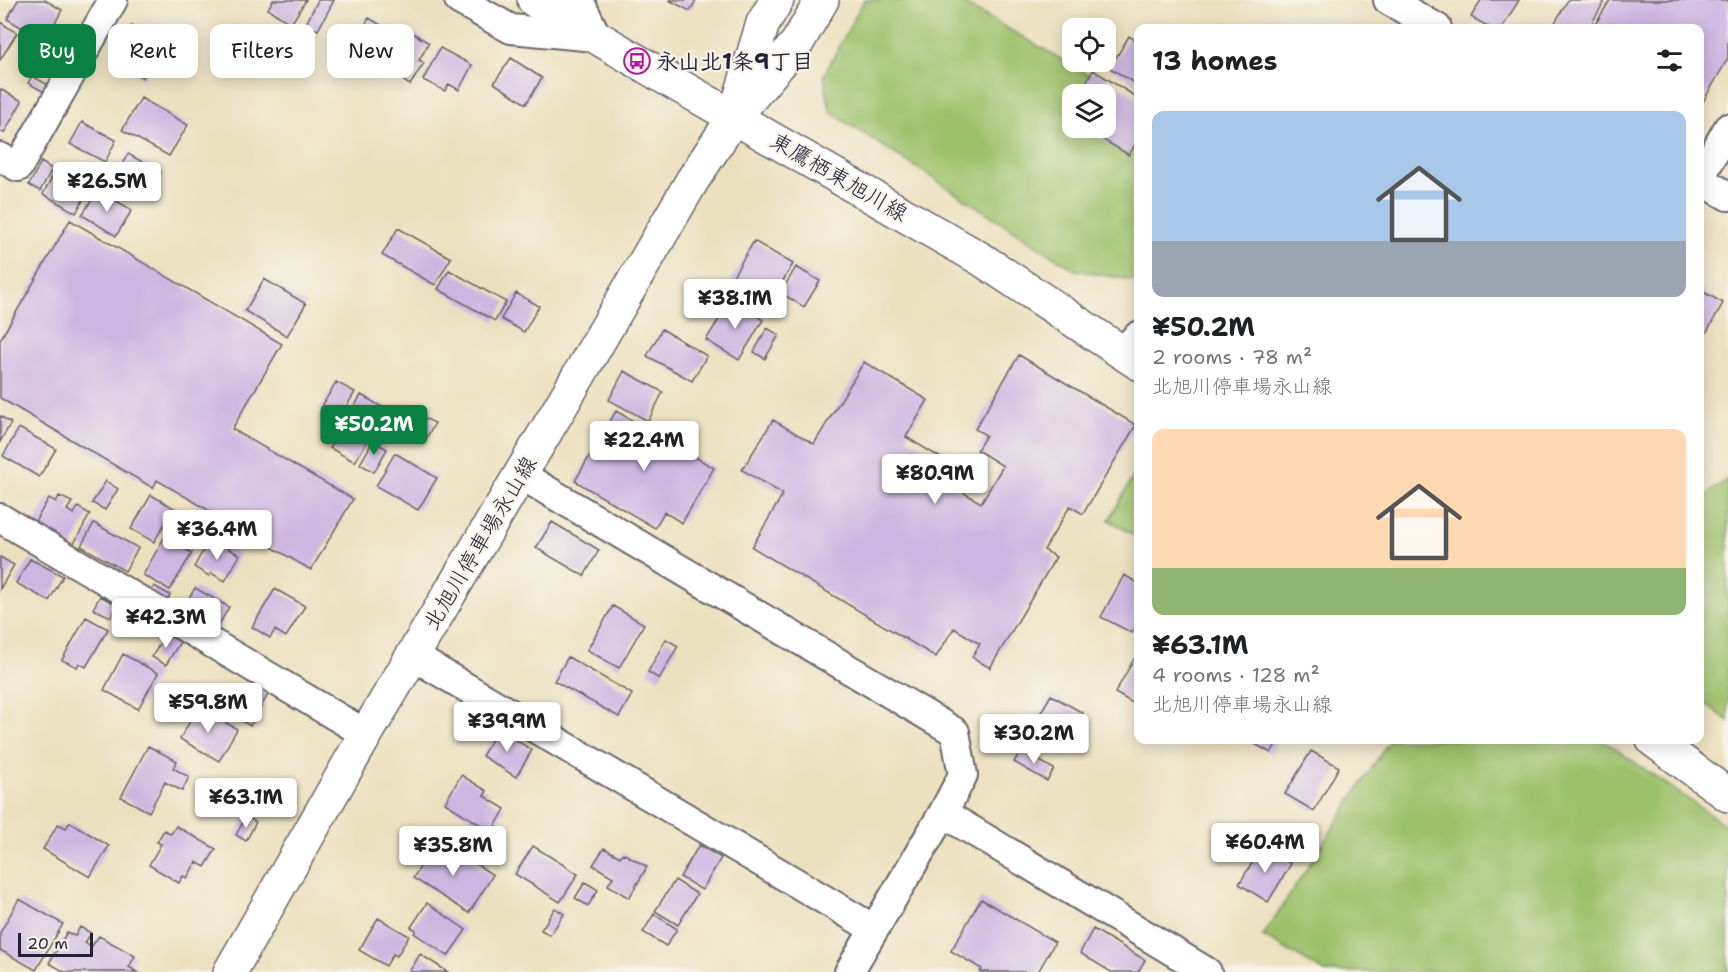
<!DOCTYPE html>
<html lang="en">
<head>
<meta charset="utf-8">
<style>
	body { margin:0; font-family:"Shantell Sans","Klee One",sans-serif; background:#f6f6f6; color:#202124; height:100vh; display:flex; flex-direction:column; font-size:22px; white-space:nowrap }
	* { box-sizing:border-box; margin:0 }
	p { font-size:20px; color:#757577 }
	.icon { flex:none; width:33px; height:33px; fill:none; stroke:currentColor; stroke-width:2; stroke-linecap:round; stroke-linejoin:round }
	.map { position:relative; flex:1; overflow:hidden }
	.drawer { position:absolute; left:1134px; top:24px; width:570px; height:720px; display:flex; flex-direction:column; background:#fff; border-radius:12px; box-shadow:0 3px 15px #0003 }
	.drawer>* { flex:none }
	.hud { position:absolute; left:18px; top:24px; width:570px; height:54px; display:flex; gap:12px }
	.fabs { position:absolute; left:1062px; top:18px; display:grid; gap:12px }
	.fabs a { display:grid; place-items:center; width:54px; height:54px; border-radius:12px; background:#fff; box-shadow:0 3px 15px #0003; font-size:30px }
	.scale { position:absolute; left:18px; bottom:15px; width:75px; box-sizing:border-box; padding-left:6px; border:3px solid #22223b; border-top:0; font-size:16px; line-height:21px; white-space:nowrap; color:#22223b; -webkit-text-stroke:4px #f7f3e8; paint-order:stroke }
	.price { position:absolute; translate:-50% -51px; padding:0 14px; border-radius:6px; background:#fff; color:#222; font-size:20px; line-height:39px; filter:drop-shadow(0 2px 3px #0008) }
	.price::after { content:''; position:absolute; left:50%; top:36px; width:18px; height:14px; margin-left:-9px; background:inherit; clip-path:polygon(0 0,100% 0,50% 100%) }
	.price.selected { background:#0b8043; color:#fff }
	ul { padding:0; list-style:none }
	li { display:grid; align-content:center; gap:12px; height:318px; padding:0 18px }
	li span { display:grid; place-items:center; height:186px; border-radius:12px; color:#555 }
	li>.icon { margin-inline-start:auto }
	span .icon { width:108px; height:108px; fill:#fffc; stroke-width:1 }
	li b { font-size:26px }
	h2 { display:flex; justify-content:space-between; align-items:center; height:72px; padding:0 18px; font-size:26px }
	.chip { padding:0 21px; border-radius:12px; background:#fff; box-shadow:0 3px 15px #0003; font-size:21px; line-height:54px }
	.chip.selected { background:#0b8043; color:#fff }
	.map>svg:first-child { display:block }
	.green { fill:#9dc16b; stroke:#607253; stroke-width:1.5; fill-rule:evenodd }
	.building { fill:#cdb7e2 }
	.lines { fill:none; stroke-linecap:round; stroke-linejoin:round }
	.street-casing { stroke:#696569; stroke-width:32 }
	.secondary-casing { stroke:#696569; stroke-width:36 }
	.primary-casing { stroke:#696569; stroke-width:36 }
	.street { stroke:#fff; stroke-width:28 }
	.secondary { stroke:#fff; stroke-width:33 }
	.primary { stroke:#fff; stroke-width:33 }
	.labels { text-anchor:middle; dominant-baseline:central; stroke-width:4.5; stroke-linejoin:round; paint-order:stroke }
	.poi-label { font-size:22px; font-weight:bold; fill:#22223b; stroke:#f7f3e8; text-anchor:start }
	.street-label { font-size:22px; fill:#22223b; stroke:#f7f3e8 }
</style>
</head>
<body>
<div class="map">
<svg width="1728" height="972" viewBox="0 0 1728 972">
	<rect width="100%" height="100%" fill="#f7f3e8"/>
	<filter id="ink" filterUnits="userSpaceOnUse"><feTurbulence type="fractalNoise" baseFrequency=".0167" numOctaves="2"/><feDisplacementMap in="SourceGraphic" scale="12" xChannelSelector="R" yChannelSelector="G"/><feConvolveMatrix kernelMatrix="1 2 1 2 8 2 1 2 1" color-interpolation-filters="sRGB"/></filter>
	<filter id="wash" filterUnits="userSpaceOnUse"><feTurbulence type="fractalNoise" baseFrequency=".008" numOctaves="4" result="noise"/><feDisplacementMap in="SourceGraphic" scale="24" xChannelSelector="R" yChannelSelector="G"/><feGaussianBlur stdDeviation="1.35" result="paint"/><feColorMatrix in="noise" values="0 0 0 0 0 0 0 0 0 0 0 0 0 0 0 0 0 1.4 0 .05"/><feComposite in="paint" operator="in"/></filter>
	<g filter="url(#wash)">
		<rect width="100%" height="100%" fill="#ece1bf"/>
		<path class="green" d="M864,0H958L1138,103V281L1075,270L830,112L824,75ZM1072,94H1106V128H1072Z
			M1138,468V538L1109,520Z
			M1728,479V721L1700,699V499Z
			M1390,740H1603L1728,827V972H1325L1263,936Z"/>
		<g id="blocks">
			<path class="building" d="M18,0H45L62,10L45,41L7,19Z
				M273,0H306L291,24L268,9Z
				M318,0H334L318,30L306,24Z
				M669,0H696L690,11Z
				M1481,0H1519L1502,28H1491L1471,17Z
				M1568,0H1605L1589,28H1552Z
				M1610,0H1728V58L1700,107V28H1593Z
				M369,18L396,34L377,66L351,50Z
				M0,22L17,33L0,60Z
				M132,26L149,36L146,41L160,49L143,78L112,61Z
				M408,30L429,43L419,60L424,63L410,85L385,69Z
				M1129,36L1138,42V85L1110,68Z
				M178,40L193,50L184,65L169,56Z
				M440,48L472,65L459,90L449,84L445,91L423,80Z
				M511,58L542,78L526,104L494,83Z
				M1093,70L1138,98V139L1129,155L1083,128H1106V94H1079Z
				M32,76L50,86L46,93L28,83Z
				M0,89L22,101L4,133L0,131Z
				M141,98L188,125L169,156L122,130Z
				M82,122L116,140L105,162L70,144Z
				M128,154L161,172L146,198L113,180Z
				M41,162L52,169L40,191L29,185Z
				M56,170L89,189L76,213L43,194Z
				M98,190L132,210L116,236L82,215Z
				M70,220L282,344L232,429L353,499L311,570L157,480L153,488L0,398V340Z
				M398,228L451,258L435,285L382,255Z
				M754,241L793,264L769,304L730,281Z
				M796,267L820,281L804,307L781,293Z
				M449,270L506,302L495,321L438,289Z
				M264,279L306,304L287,336L245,311Z
				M1700,290L1723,303L1704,337L1700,334Z
				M516,293L539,306L524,332L501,319Z
				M731,300L763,320L739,360L706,340Z
				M767,328L779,335L765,359L754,352Z
				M662,329L707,356L692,381L647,356Z
				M1019,355L1136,425L1083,514L1070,506L1044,550L1056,557L990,668L972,657L980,644L954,628L936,657L752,547L783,494L742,470L773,420L814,444L864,362L928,400L906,437L961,470L952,486L981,503L1003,466L977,450L986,435L975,429Z
				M624,371L663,392L648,421L609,400Z
				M336,382L355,392L339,419L321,408Z
				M361,395L386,409L355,462L330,448Z
				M408,411L418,417L407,434L398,428Z
				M616,411L714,468L682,523L664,512L655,528L575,481Z
				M0,416L11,423L0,442Z
				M424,418L435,423L423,444L412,438Z
				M19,428L56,449L39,477L3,456Z
				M373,441L387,449L374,472L360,464Z
				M395,453L437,478L418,510L376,486Z
				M106,481L118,489L105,510L92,503Z
				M151,495L174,508L154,542L131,529Z
				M59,496L72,502L67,510L74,514L78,507L90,514L72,547L33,525L49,498L56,502Z
				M552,522L599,550L584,576L536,548Z
				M94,523L138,548L125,571L81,546Z
				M164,538L192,553L170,590L143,575Z
				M216,542L240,555L225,581L211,573L209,576L194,567L207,544L213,547Z
				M0,557L14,565L0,589Z
				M30,559L63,576L49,601L16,583Z
				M1124,575L1138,583V622L1132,633L1101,617Z
				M154,586L170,595L166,604L149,595Z
				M195,588L229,607L216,630L182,610Z
				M275,589L305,606L286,637L275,630L270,638L252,627Z
				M100,596L117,605L111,617L93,609Z
				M613,606L644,624L619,668L587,650Z
				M86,617L108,629L86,667L79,663L77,667L62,660Z
				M166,633L180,642L166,665L152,657Z
				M666,639L678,646L659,679L648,672Z
				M1138,652V706L1115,693Z
				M123,654L158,673L138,709L104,690Z
				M568,657L632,694L619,717L554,681Z
				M260,685L270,691L250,726L239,719Z
				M1051,695L1083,713L1059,754L1027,736Z
				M198,707L237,729L219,761L180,739Z
				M498,729L532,750L516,777L482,756Z
				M1255,740H1276L1278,741L1271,753L1253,743Z
				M148,746L177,761L173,768L189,777L182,791L165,782L149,812L121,797Z
				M1021,750L1054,769L1047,781L1014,762Z
				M1311,751L1339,767L1314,811L1285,794Z
				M461,775L487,791L484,796L505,809L492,832L445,803Z
				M246,817L256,822L246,841L236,835Z
				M70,822L109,846L90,877L43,849L58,824L66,828Z
				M176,826L216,849L205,867L196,862L187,878L183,876L179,883L149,865L161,844L157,842L164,830L171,834Z
				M1283,829L1303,841L1297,850L1278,838Z
				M435,844L450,854L453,849L493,875L469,913L413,878Z
				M699,845L721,858L702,890L680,877Z
				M533,846L578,874L560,902L515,874Z
				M1262,847L1291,864L1268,902L1239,884Z
				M604,848L620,857L623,853L647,867L629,898L608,885L613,877L593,865Z
				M675,880L697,894L678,925L655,911Z
				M585,882L598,890L588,906L575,898Z
				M19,899L63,924L36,970L0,950V933Z
				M981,899L1055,942L1038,972H980L982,969L951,951Z
				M427,903L466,930L448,956L414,933L416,930L411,927Z
				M555,908L564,914L550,935L541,930Z
				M654,914L677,929L666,946L643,932Z
				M378,918L409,936L397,956L393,954L386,966L359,950Z
				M80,927L91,933L85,943L92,946L99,936L135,956L129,967L137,972H65L49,963L67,932L75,936Z
				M1093,929L1145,960L1138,972H1111L1080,953Z
				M420,954L448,972H409Z"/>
		</g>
	</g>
	<g filter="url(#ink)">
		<use href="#blocks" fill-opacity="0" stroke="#696569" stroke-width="1.5"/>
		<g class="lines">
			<g class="street-casing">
				<path id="street" d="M459,0L511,29L595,37
					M579,0L597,37
					M1388,0L1437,28
					M0,157L18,167L113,0
					M1700,178L1728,128
					M1700,180L1728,196
					M1121,352L1138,336
					M521,475L955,732L963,775L943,813L849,972
					M0,518L366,734
					M413,656L874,929
					M943,813L1207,972"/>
			</g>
			<g class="secondary-casing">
				<path id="secondary" d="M738,105L763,23L777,0
					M230,972L366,734L561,406L692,181L734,117L797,43L822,0"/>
			</g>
			<g class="primary-casing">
				<path id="primary" d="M534,0L669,80L981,259L1138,363
					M1653,740L1728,795"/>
			</g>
			<use href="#street" class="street"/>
			<use href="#secondary" class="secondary"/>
			<use href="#primary" class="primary"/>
		</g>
	</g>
	<defs>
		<g id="bus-ring" transform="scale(1.35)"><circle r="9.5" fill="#f7f3e8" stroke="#b5179e" stroke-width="1.5"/><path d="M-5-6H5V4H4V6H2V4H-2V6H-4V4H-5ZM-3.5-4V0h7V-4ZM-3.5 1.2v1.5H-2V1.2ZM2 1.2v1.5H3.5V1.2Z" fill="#b5179e"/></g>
	</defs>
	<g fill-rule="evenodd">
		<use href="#bus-ring" x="637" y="61"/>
	</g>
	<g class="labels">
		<g class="poi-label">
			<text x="656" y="61">永山北1条9丁目</text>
		</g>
		<g class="street-label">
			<text transform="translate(839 177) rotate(30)">東鷹栖東旭川線</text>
			<text transform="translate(480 543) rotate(-59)">北旭川停車場永山線</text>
		</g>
	</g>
</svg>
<div class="fabs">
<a><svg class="icon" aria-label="locate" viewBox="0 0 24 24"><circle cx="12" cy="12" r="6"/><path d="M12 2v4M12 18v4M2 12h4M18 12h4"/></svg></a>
<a><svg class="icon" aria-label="layers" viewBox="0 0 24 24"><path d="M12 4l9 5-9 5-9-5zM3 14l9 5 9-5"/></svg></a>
</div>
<div class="scale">20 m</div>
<b class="price" style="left:107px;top:213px">¥26.5M</b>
<b class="price" style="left:735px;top:330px">¥38.1M</b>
<b class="price selected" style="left:374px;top:456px">¥50.2M</b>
<b class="price" style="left:644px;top:472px">¥22.4M</b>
<b class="price" style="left:935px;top:505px">¥80.9M</b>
<b class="price" style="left:217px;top:561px">¥36.4M</b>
<b class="price" style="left:166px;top:649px">¥42.3M</b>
<b class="price" style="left:208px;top:734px">¥59.8M</b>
<b class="price" style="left:507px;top:753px">¥39.9M</b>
<b class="price" style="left:1034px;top:765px">¥30.2M</b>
<b class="price" style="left:246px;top:829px">¥63.1M</b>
<b class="price" style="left:1265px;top:874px">¥60.4M</b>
<b class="price" style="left:453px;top:877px">¥35.8M</b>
<div class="hud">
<a class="chip selected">Buy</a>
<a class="chip">Rent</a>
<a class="chip">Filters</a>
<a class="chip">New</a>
</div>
<section class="drawer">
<h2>13 homes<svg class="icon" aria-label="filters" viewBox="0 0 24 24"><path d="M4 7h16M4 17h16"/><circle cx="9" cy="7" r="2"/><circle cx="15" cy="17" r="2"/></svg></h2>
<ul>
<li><span style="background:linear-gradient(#a9c7e8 70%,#9aa5b1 0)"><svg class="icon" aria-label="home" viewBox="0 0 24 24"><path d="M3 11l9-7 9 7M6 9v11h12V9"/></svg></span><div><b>¥50.2M</b><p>2 rooms · 78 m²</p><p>北旭川停車場永山線</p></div></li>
<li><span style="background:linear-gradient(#ffd9b3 75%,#8fb573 0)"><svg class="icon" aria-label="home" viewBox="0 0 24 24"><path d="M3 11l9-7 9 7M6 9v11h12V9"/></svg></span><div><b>¥63.1M</b><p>4 rooms · 128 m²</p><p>北旭川停車場永山線</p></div></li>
</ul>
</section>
</div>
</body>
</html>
